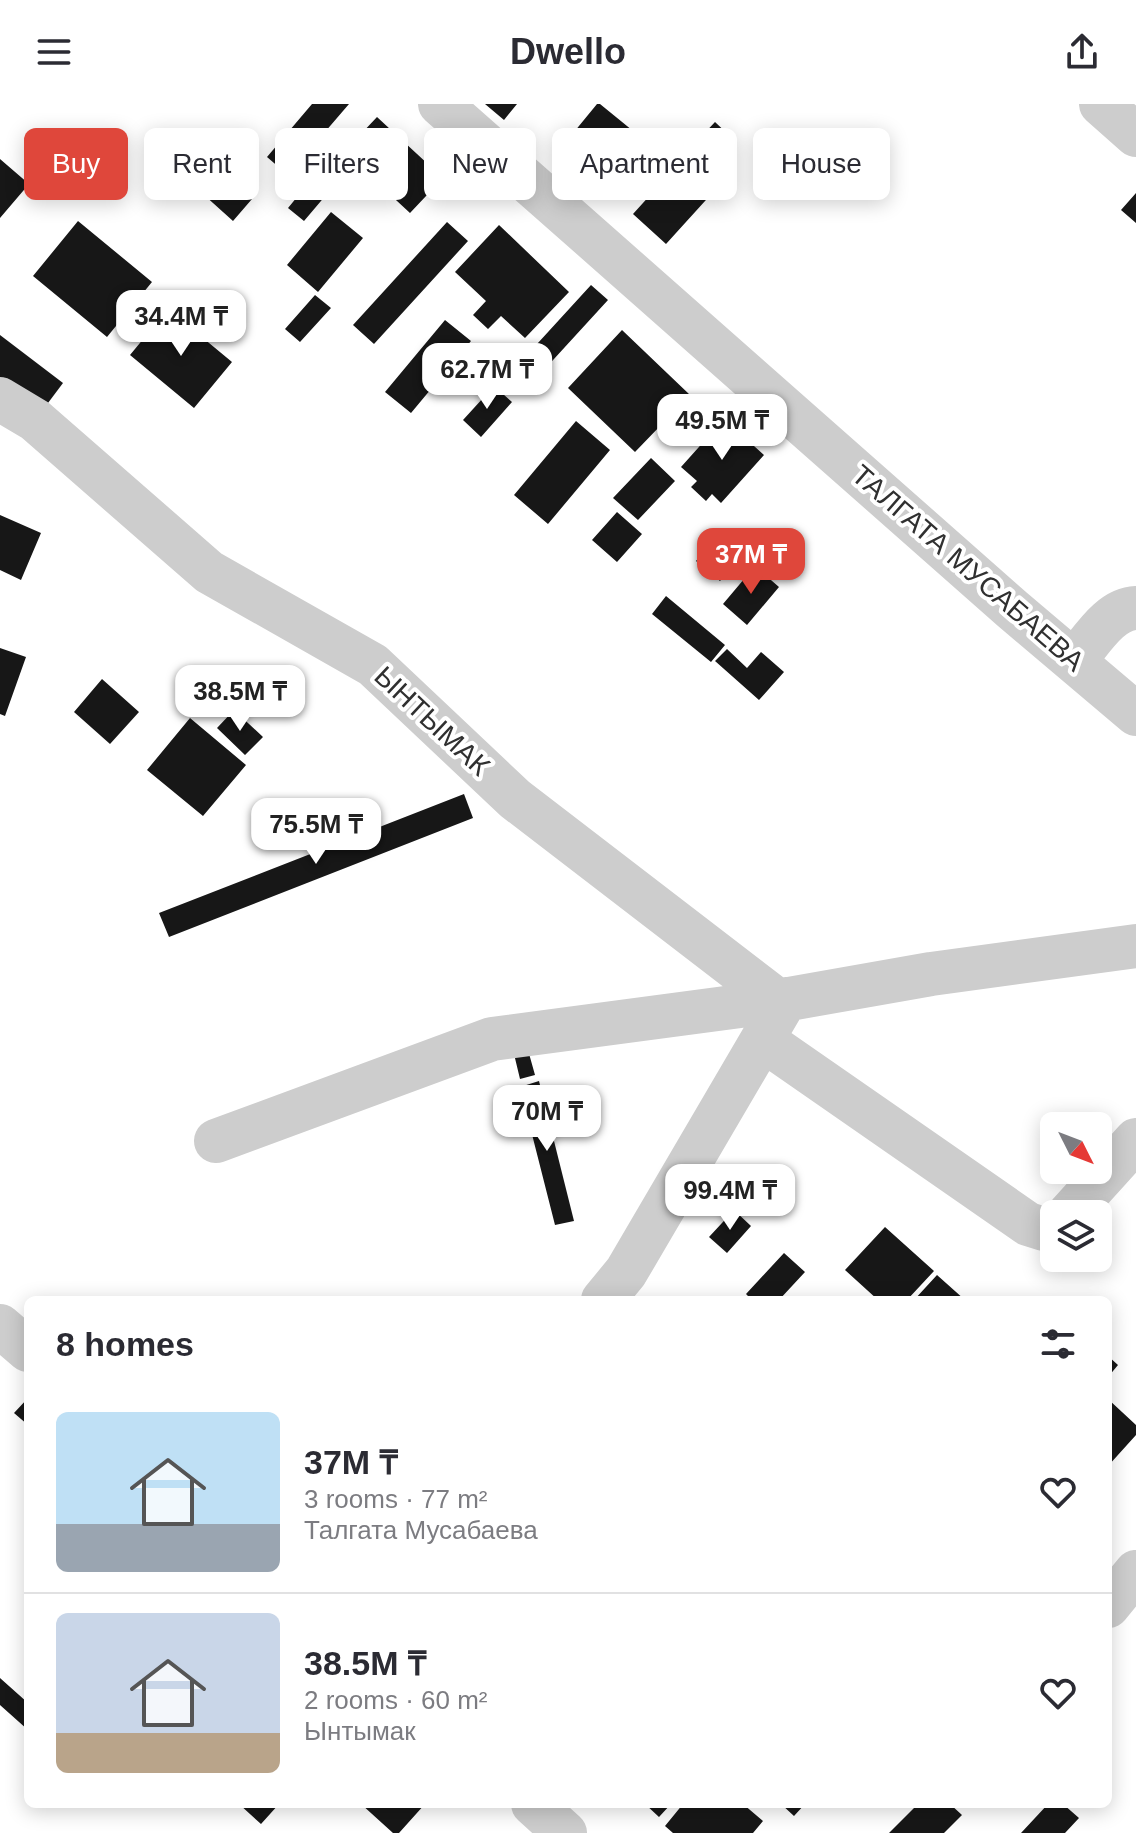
<!DOCTYPE html>
<html lang="en">
<head>
<meta charset="utf-8">
<style>
	body { margin:0; font-family:Helvetica,sans-serif; background:#f2f2f3; color:#2b2b33; height:100vh; display:flex; flex-direction:column; font-size:30px; white-space:nowrap }
	* { box-sizing:border-box; margin:0 }
	p { font-size:26px; color:#7c7c81 }
	.icon { flex:none; width:44px; height:44px; fill:none; stroke:currentColor; stroke-width:2; stroke-linecap:round; stroke-linejoin:round }
	.map { position:relative; flex:1; overflow:hidden }
	.sheet { position:absolute; left:24px; top:1192px; width:1088px; height:512px; display:flex; flex-direction:column; background:#fff; border-radius:12px; box-shadow:0 4px 20px #0003 }
	.sheet>* { flex:none }
	.banner { position:absolute; left:24px; top:24px; width:1088px; height:72px; display:flex; gap:16px }
	.needle { width:52px; rotate:132deg }
	.controls { position:absolute; left:1040px; top:1008px; display:grid; gap:16px }
	.controls a { display:grid; place-items:center; width:72px; height:72px; border-radius:12px; background:#fff; box-shadow:0 4px 20px #0003; font-size:40px }
	.price { position:absolute; translate:-50% -68px; padding:0 18px; border-radius:16px; background:#fff; color:#222; font-size:26px; line-height:52px; filter:drop-shadow(0 2px 4px #0008) }
	.price::after { content:''; position:absolute; left:50%; top:48px; width:24px; height:18px; margin-left:-12px; background:inherit; clip-path:polygon(0 0,100% 0,50% 100%) }
	.price.selected { background:#df473b; color:#fff }
	ul { padding:0; list-style:none }
	li { display:flex; align-items:center; gap:24px; height:200px; padding:0 32px }
	li+li { border-top:2px solid #e1e1e2 }
	li span { display:grid; place-items:center; flex:none; width:224px; height:160px; border-radius:12px; color:#555 }
	li>.icon { margin-inline-start:auto }
	span .icon { width:96px; height:96px; fill:#fffc; stroke-width:1 }
	li b { font-size:34px }
	h2 { display:flex; justify-content:space-between; align-items:center; height:96px; padding:0 32px; font-size:34px }
	.chip { padding:0 28px; border-radius:12px; background:#fff; box-shadow:0 4px 20px #0003; font-size:28px; line-height:72px }
	.chip.selected { background:#df473b; color:#fff }
	header { display:flex; justify-content:space-between; align-items:center; height:104px; padding:0 32px; background:#fff; font-size:36px; font-weight:700 }
	.map>svg:first-child { display:block }
	.building { fill:#171717 }
	.lines { fill:none; stroke-linecap:round; stroke-linejoin:round }
	.minor { stroke:#cdcdcd; stroke-width:44 }
	.labels { text-anchor:middle; dominant-baseline:central; stroke-width:8; stroke-linejoin:round; paint-order:stroke }
	.street-label { font-size:28px; fill:#303030; stroke:#fff }
</style>
</head>
<body>
<header><svg class="icon" aria-label="menu" viewBox="0 0 24 24"><path d="M4 6h16M4 12h16M4 18h16"/></svg>Dwello<svg class="icon" aria-label="share" viewBox="0 0 24 24"><path d="M12 15V3M7 8l5-5 5 5M5 13v7h14v-7"/></svg></header>
<div class="map">
<svg width="1136" height="1729" viewBox="0 0 1136 1729">
	<rect width="100%" height="100%" fill="#fff"/>
	<path class="building" d="M312,0H349L288,71L267,53Z
		M485,0H517L504,16Z
		M597,0H600L654,44L611,96L556,50Z
		M377,13L443,74L410,109L344,48Z
		M715,18L733,35L700,70L682,53Z
		M0,55L29,80L0,114Z
		M681,57L715,86L666,140L633,110Z
		M211,59L252,95L233,117L193,81Z
		M316,70L332,84L304,117L288,104Z
		M1136,89V119L1121,106Z
		M331,108L363,134L318,188L287,161Z
		M78,117L152,178L107,233L33,172Z
		M447,118L468,137L374,240L353,221Z
		M499,121L569,188L525,234L501,212L488,225L473,211L486,197L455,168Z
		M591,181L608,196L521,291L505,275Z
		M315,191L331,204L300,238L285,225Z
		M168,205L232,258L194,304L130,251Z
		M445,216L471,237L411,309L385,288Z
		M622,226L690,291L635,348L568,284Z
		M0,231L63,279L39,311L0,281Z
		M494,282L512,298L481,333L463,316Z
		M724,315L764,351L721,399L712,390L706,397L691,383L697,377L681,363Z
		M576,317L610,346L548,420L514,391Z
		M651,354L675,377L638,416L613,394Z
		M617,408L642,430L617,458L592,436Z
		M0,411L41,429L21,476L0,466Z
		M718,431L742,452L720,477L696,457Z
		M755,462L779,483L747,521L723,500Z
		M666,492L725,541L711,558L652,510Z
		M0,544L26,553L5,612L0,610Z
		M727,545L747,564L761,548L784,568L759,596L715,557Z
		M102,575L139,608L110,640L74,608Z
		M234,606L263,633L245,651L217,624Z
		M190,614L246,661L203,712L147,666Z
		M464,690L473,714L169,833L159,809Z
		M528,946L535,971L520,975L514,950Z
		M539,977L574,1117L555,1121L520,983Z
		M734,1106L751,1122L727,1149L709,1133Z
		M885,1123L934,1167L907,1196H878L845,1166Z
		M784,1149L805,1168L779,1196H752L746,1190Z
		M937,1171L965,1196H914Z
		M1108,1252L1118,1261L1108,1273Z
		M28,1294V1321L14,1309Z
		M1108,1295L1136,1321V1331L1108,1362Z
		M0,1574L28,1599V1626L0,1601Z
		M239,1700H279L261,1720Z
		M361,1700H425L399,1729H393Z
		M645,1700H671L659,1713Z
		M683,1700H743L763,1717L753,1729H673L665,1722Z
		M781,1700H805L794,1712Z
		M918,1700H950L962,1711L944,1729H889Z
		M1048,1700H1063L1079,1714L1065,1729H1021Z"/>
	<g class="lines">
		<path class="minor" d="M440,0L1012,505L1136,610
			M1101,0L1136,31
			M0,295L35,316L209,468L373,561L515,695L778,897
			M1074,557C1091,538 1109,505 1136,504
			M763,936L1028,1120L1044,1125L1054,1121
			M216,1037L492,935L778,897L931,870L1136,842
			M1069,1110L1136,1036
			M603,1196L626,1168L786,895
			M0,1222L28,1246
			M1108,1502L1136,1468
			M533,1700L565,1729"/>
	</g>
	<g class="labels">
		<g class="street-label">
			<text transform="translate(968 464) rotate(41)">ТАЛГАТА МУСАБАЕВА</text>
			<text transform="translate(432 617) rotate(43)">ЫНТЫМАК</text>
		</g>
	</g>
</svg>
<div class="controls">
<a><svg class="needle" viewBox="-14 -14 28 28"><path d="M0-13l5 13h-10z" fill="#e53935"/><path d="M0 13l5-13h-10z" fill="#7c7c81"/></svg></a>
<a><svg class="icon" aria-label="layers" viewBox="0 0 24 24"><path d="M12 4l9 5-9 5-9-5zM3 14l9 5 9-5"/></svg></a>
</div>
<b class="price" style="left:181px;top:254px">34.4M ₸</b>
<b class="price" style="left:487px;top:307px">62.7M ₸</b>
<b class="price" style="left:722px;top:358px">49.5M ₸</b>
<b class="price selected" style="left:751px;top:492px">37M ₸</b>
<b class="price" style="left:240px;top:629px">38.5M ₸</b>
<b class="price" style="left:316px;top:762px">75.5M ₸</b>
<b class="price" style="left:547px;top:1049px">70M ₸</b>
<b class="price" style="left:730px;top:1128px">99.4M ₸</b>
<div class="banner">
<a class="chip selected">Buy</a>
<a class="chip">Rent</a>
<a class="chip">Filters</a>
<a class="chip">New</a>
<a class="chip">Apartment</a>
<a class="chip">House</a>
</div>
<section class="sheet">
<h2>8 homes<svg class="icon" aria-label="filters" viewBox="0 0 24 24"><path d="M4 7h16M4 17h16"/><circle cx="9" cy="7" r="2"/><circle cx="15" cy="17" r="2"/></svg></h2>
<ul>
<li><span style="background:linear-gradient(#bfe0f5 70%,#9aa5b1 0)"><svg class="icon" aria-label="home" viewBox="0 0 24 24"><path d="M3 11l9-7 9 7M6 9v11h12V9"/></svg></span><div><b>37M ₸</b><p>3 rooms · 77 m²</p><p>Талгата Мусабаева</p></div><svg class="icon" aria-label="heart" viewBox="0 0 24 24"><path d="M12 20l-8-8c-3-5 5-10 8-4 3-6 11-1 8 4z"/></svg></li>
<li><span style="background:linear-gradient(#c9d6e8 75%,#b9a48a 0)"><svg class="icon" aria-label="home" viewBox="0 0 24 24"><path d="M3 11l9-7 9 7M6 9v11h12V9"/></svg></span><div><b>38.5M ₸</b><p>2 rooms · 60 m²</p><p>Ынтымак</p></div><svg class="icon" aria-label="heart" viewBox="0 0 24 24"><path d="M12 20l-8-8c-3-5 5-10 8-4 3-6 11-1 8 4z"/></svg></li>
</ul>
</section>
</div>
</body>
</html>
